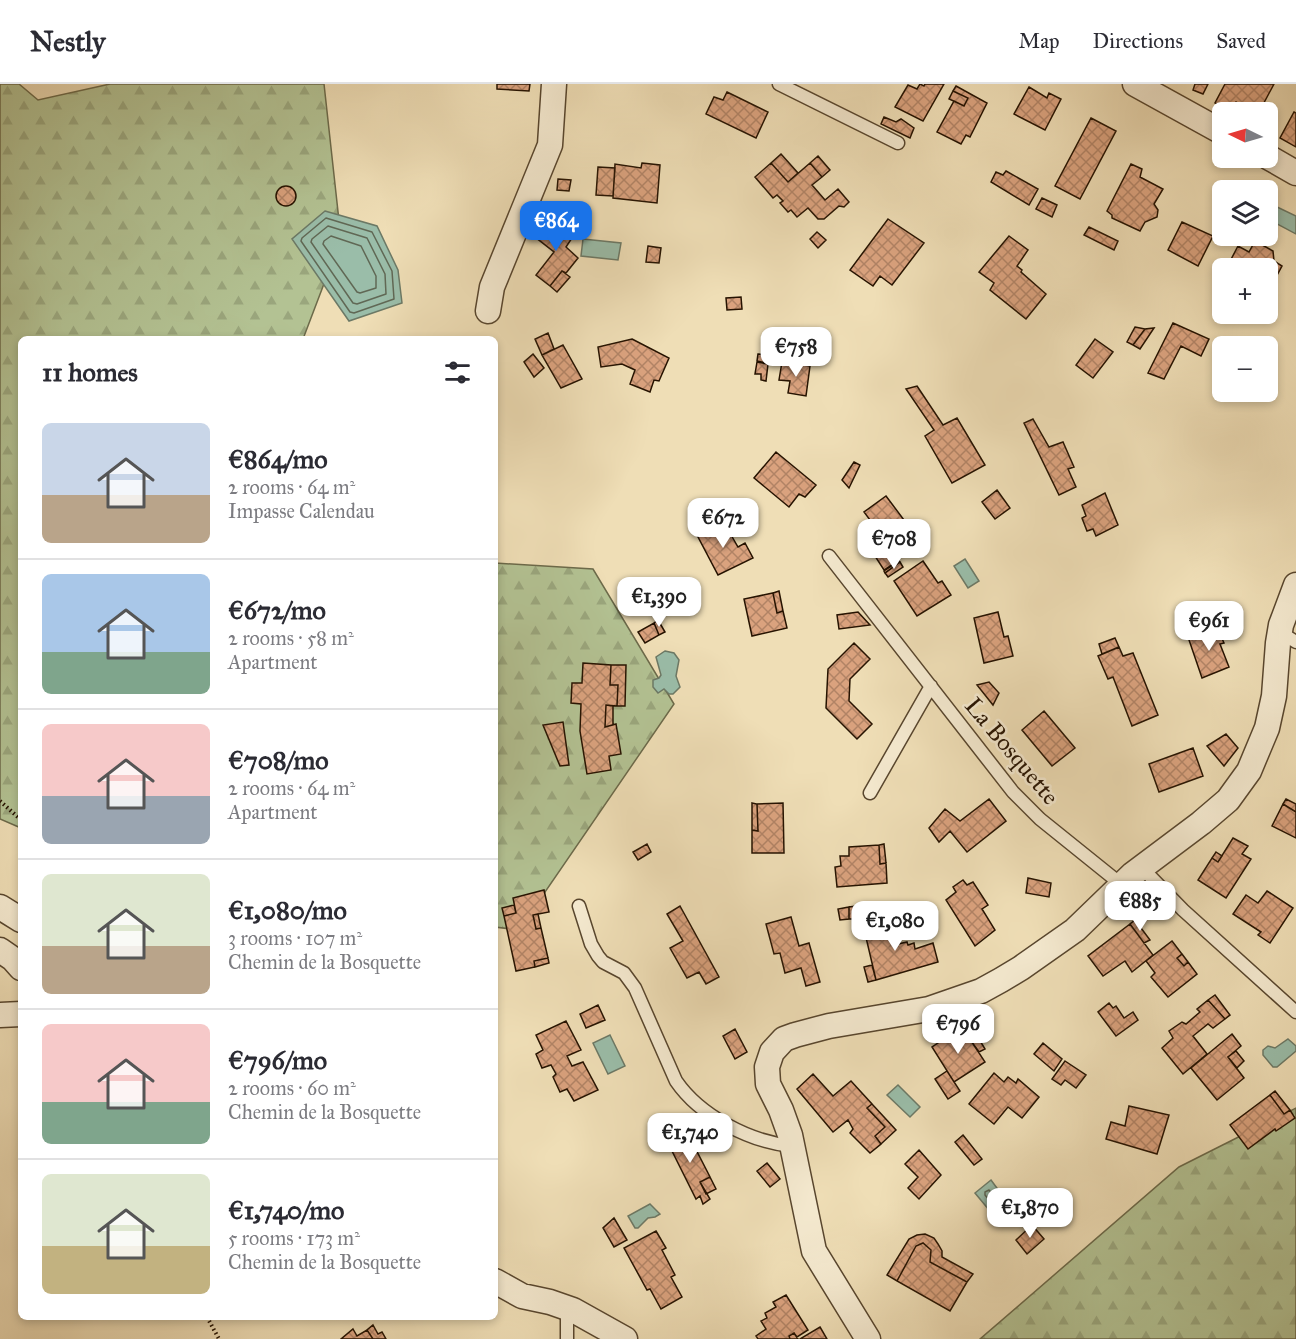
<!DOCTYPE html>
<html lang="en">
<head>
<meta charset="utf-8">
<style>
	body { margin:0; font-family:"IM FELL Great Primer",serif; background:#f2f2f3; color:#2b2b33; height:100vh; display:flex; flex-direction:column; font-size:22px; white-space:nowrap }
	* { box-sizing:border-box; margin:0 }
	p { font-size:20px; color:#7c7c81 }
	.icon { flex:none; width:33px; height:33px; fill:none; stroke:currentColor; stroke-width:2; stroke-linecap:round; stroke-linejoin:round }
	.map { position:relative; flex:1; overflow:hidden }
	.drawer { position:absolute; left:18px; top:252px; width:480px; height:984px; display:flex; flex-direction:column; background:#fff; border-radius:9px; box-shadow:0 3px 9px #0003 }
	.drawer>* { flex:none }
	.needle { width:39px; rotate:275deg }
	.controls { position:absolute; left:1212px; top:18px; display:grid; gap:12px }
	.controls a { display:grid; place-items:center; width:66px; height:66px; border-radius:9px; background:#fff; box-shadow:0 3px 9px #0003; font-size:30px }
	.price { position:absolute; translate:-50% -51px; padding:0 14px; border-radius:12px; background:#fff; color:#222; font-size:20px; line-height:39px; filter:drop-shadow(0 2px 3px #0008) }
	.price::after { content:''; position:absolute; left:50%; top:36px; width:18px; height:14px; margin-left:-9px; background:inherit; clip-path:polygon(0 0,100% 0,50% 100%) }
	.price.on { background:#1a73e8; color:#fff }
	ul { padding:0; list-style:none }
	li { display:flex; align-items:center; gap:18px; height:150px; padding:0 24px }
	li+li { border-top:2px solid #e1e1e2 }
	li span { display:grid; place-items:center; flex:none; width:168px; height:120px; border-radius:9px; color:#555 }
	li>.icon { margin-inline-start:auto }
	span .icon { width:72px; height:72px; fill:#fffc; stroke-width:1 }
	li b { font-size:26px }
	h2 { display:flex; justify-content:space-between; align-items:center; height:72px; padding:0 24px; font-size:26px }
	header { display:flex; align-items:center; gap:36px; box-sizing:border-box; height:84px; padding:0 30px; background:#fff; border-bottom:2px solid #e1e1e2 }
	header strong { font-size:28px }
	nav { display:flex; gap:33px; margin-inline-start:auto; font-size:21px }
	.map>svg:first-child { display:block }
	.forest { fill:url(#forest-firs); stroke:#6c6a4a; stroke-width:1.5 }
	.water { fill:#9abda9; stroke:#6c7966; stroke-width:1.5 }
	.lines { fill:none; stroke-linecap:round; stroke-linejoin:round }
	.shore { stroke:#606855; stroke-width:1.5 }
	.building { fill:url(#building-cross-hatch); stroke:#261301; stroke-width:1.5 }
	.service-casing { stroke:#58462e; stroke-width:15 }
	.minor-casing { stroke:#58462e; stroke-width:27 }
	.path { stroke:#261301; stroke-width:4; stroke-dasharray:1.5 3; stroke-linecap:butt }
	.service { stroke:#f5ead0; stroke-width:12 }
	.minor { stroke:#f5ead0; stroke-width:24 }
	.labels { text-anchor:middle; dominant-baseline:central; stroke-width:5; stroke-linejoin:round; paint-order:stroke }
	.street-label { font-size:24px; fill:#261301; stroke:#f5ead0 }
</style>
</head>
<body>
<header>
<strong>Nestly</strong>
<nav><a>Map</a><a>Directions</a><a>Saved</a></nav>
</header>
<div class="map">
<svg width="1296" height="1255" viewBox="0 0 1296 1255">
	<defs>
		<pattern id="forest-firs" width="22" height="20" patternUnits="userSpaceOnUse" patternTransform="scale(1.5)"><rect width="22" height="20" fill="#b3c293"/><path d="M5 1l3.5 6h-7zM16 11l3.5 6h-7z" fill="#9aa67d"/></pattern>
		<pattern id="building-cross-hatch" width="8" height="8" patternUnits="userSpaceOnUse" patternTransform="scale(1.5)"><rect width="8" height="8" fill="#daa27e"/><path d="M0 0l8 8M0 8l8-8" fill="none" stroke="#b18365"/></pattern>
	</defs>
	<rect width="100%" height="100%" fill="#efdeb6"/>
	<filter id="stains"><feTurbulence type="fractalNoise" baseFrequency=".00333" numOctaves="4"/><feColorMatrix values="0 0 0 0 .2 0 0 0 0 .09 0 0 0 0 .02 0 0 0 .5 -.17"/></filter>
	<radialGradient id="worn" r=".72"><stop offset=".6" stop-color="#630" stop-opacity="0"/><stop offset="1" stop-color="#630" stop-opacity=".3"/></radialGradient>
	<path class="forest" d="M0,0H19L38,16L110,0H324L341,155L303,255H21V744L0,735Z
		M495,479L593,485L674,620L519,846L495,843Z
		M1296,1024V1255H980L1179,1083Z"/>
	<path class="water" d="M1275,122L1296,132V150L1268,135Z
		M325,127L377,142L398,186L402,219L349,237L292,155Z
		M583,155L621,159L618,176L581,172Z
		M965,475L979,497L968,504L954,482Z
		M665,567L674,569L679,576L676,592L680,603L673,610H669L664,605L658,609L653,603V596L659,594L661,591L656,573Z
		M610,951L625,982L608,990L593,959Z
		M1288,955L1296,962V967L1277,983H1273L1263,971V966L1268,962L1275,964Z
		M898,1001L920,1023L910,1033L887,1011Z
		M991,1096L1013,1126L999,1138L975,1109Z
		M650,1120L660,1130L655,1133L648,1134L638,1144H635L628,1132Z"/>
	<g class="lines">
		<path class="shore" d="M326,134L372,148L392,187L394,215L354,229L350,228L301,157L302,154Z
			M328,142L367,154L385,190L386,210L357,220L353,219L311,158L312,155Z
			M331,152L361,162L376,192V204L360,209L357,208L323,160L324,157Z
			M989,1106L1003,1123L1001,1128L998,1127L985,1111V1108Z"/>
	</g>
	<path class="building" d="M497,0H530L529,7L497,5Z
		M920,0L924,2L925,0H944L923,37L895,23L908,1L917,5Z
		M1195,0H1208L1203,10L1193,6Z
		M1225,0H1274L1259,28H1254L1236,18L1231,27L1215,19Z
		M956,2L987,19L970,53L966,51L961,60L937,48L954,17L964,22L968,14L953,7Z
		M1029,3L1047,14L1049,9L1061,15L1045,46L1014,30Z
		M953,7L968,14L964,22L949,15Z
		M727,8L768,28L756,54L706,30L714,13L723,16Z
		M1294,28L1296,29V63L1280,54Z
		M884,33L896,38L901,35L914,44L910,54L881,40Z
		M1091,34L1116,47L1080,115L1055,102Z
		M781,70L798,89L788,98L771,79Z
		M818,72L830,86L822,93L810,79Z
		M642,79L660,81L657,119L613,114L615,80L641,84Z
		M771,79L788,98L810,79L822,93L812,101L825,116L838,105L849,118L844,123L839,122L824,135H818L808,124L797,133L791,126L788,128L780,119L783,117L777,111L773,114L755,93Z
		M1131,80L1142,85L1140,93L1163,105L1154,120L1158,126L1157,133L1145,138L1140,147L1112,134V131L1107,127Z
		M598,83L615,84L613,112L596,111Z
		M1006,87L1038,105L1029,121L991,98L996,88L1003,91Z
		M558,95L571,96L569,107L557,106Z
		M276 112a10 10 0 1 1 20 0a10 10 0 1 1-20 0Z
		M1042,114L1057,121L1052,133L1036,125Z
		M548,135L561,146L565,143L574,151L566,163L578,174L566,189L562,187L550,202L536,191L554,168L535,153Z
		M888,135L924,159L892,201L880,192L873,202L850,186Z
		M1182,138L1213,152L1198,182L1168,166Z
		M1089,143L1118,157L1114,166L1084,151Z
		M817,148L826,156L818,164L810,155Z
		M1009,152L1028,166L1017,182L1022,186L1021,188L1046,210L1026,235L990,206L994,199L979,188Z
		M1255,157L1273,167L1274,177L1282,182L1268,208V184L1227,183L1238,162L1249,168Z
		M648,162L661,164L659,179L646,178Z
		M562,187L570,193L557,208L550,202Z
		M741,213L742,225L727,226L726,214Z
		M1173,239L1209,255L1201,272L1181,262L1164,295L1148,289Z
		M1135,243L1145,245L1133,261L1127,258Z
		M1154,244L1140,265L1133,261L1145,245Z
		M548,249L554,265L542,271L535,255Z
		M632,255L669,274L659,297L654,296L650,308L630,300L635,286L622,280L601,283L598,263Z
		M1095,255L1113,268L1093,294L1076,281Z
		M563,261L582,295L561,304L542,271Z
		M533,270L544,284L534,293L524,278Z
		M758,270L768,271L767,279L757,277Z
		M757,278L768,280L766,297L761,296V290H755Z
		M782,278L810,282L806,312L788,309L790,297L779,296Z
		M917,302L943,341L957,334L985,381L952,399L925,352L934,346L906,305Z
		M1033,335L1049,363L1063,358L1074,383L1068,385L1076,403L1059,411L1024,339Z
		M776,368L816,401L805,413L799,410L789,423L754,394Z
		M854,378L860,381L849,404L842,396Z
		M997,406L1010,424L995,435L982,418Z
		M1105,409L1118,441L1096,452L1093,445L1087,447L1082,434L1086,432L1082,421Z
		M886,412L904,436L902,437L911,449L887,466L879,454L882,452L864,428Z
		M723,437L738,463L745,459L753,474L718,491L697,451Z
		M882,463L893,480L884,486L873,469Z
		M899,477L900,478L885,489L884,487Z
		M923,477L938,499L942,497L951,511L917,532L894,497Z
		M900,478L903,483L888,493L885,489Z
		M779,507L783,527L777,529L773,509Z
		M773,509L777,529L783,527L787,544L752,552L744,515Z
		M858,528L870,541L839,545L837,531Z
		M998,528L1004,553L1008,552L1013,572L984,579L974,534Z
		M658,536L665,548L659,551L654,539Z
		M654,539L659,551L645,559L638,548Z
		M1217,543L1224,559L1220,560L1229,583L1202,594L1188,553Z
		M1115,554L1119,563L1102,570L1099,560Z
		M854,559L870,575L850,595L849,617L872,640L857,655L826,624L828,585Z
		M1119,563L1123,572L1133,569L1158,631L1132,642L1113,593L1108,595L1098,572Z
		M583,579L611,581L610,601H618L617,622L606,621L605,643L616,640L621,670L609,672L611,686L587,690L580,647L581,620L571,619L572,599H582Z
		M611,581H626L625,622H617L618,601H610Z
		M989,598L999,609L993,621L977,601Z
		M606,621L613,622V641L605,643Z
		M1044,627L1075,664L1052,682L1022,646Z
		M563,638L569,681L560,682L543,641Z
		M1226,650L1238,664L1224,682L1207,662Z
		M1193,664L1203,692L1159,708L1149,680Z
		M989,715L1006,737L967,768L950,747L939,758L929,744L945,725L960,737Z
		M1286,715L1296,720V728L1283,720Z
		M752,719L757,720L758,747L752,746Z
		M783,719L784,769H752V746L758,747L757,720Z
		M1283,720L1296,728V754L1272,742Z
		M1233,754L1248,762L1242,770L1251,775L1226,814L1198,796L1212,774L1218,778Z
		M647,760L651,768L638,776L633,768Z
		M884,760L886,779L880,780L879,761Z
		M879,761L880,780L886,779L887,799L837,803L835,783L841,782L840,772H849V763Z
		M1216,768L1222,772L1218,778L1212,774Z
		M1028,794L1051,799L1049,813L1026,809Z
		M963,796L967,801L973,798L988,821L982,825L995,846L975,862L946,816L956,808L953,803Z
		M544,806L549,828L533,831L536,845L541,844L548,874L534,877L535,883L516,887L504,832L516,829L513,814Z
		M1267,807L1293,824L1270,859L1258,851L1261,848L1233,830L1246,811L1258,819Z
		M514,821L516,829L504,832L502,824Z
		M865,821L867,830L853,832V835H849V823Z
		M680,822L719,893L706,900L699,888L687,894L670,864L683,857L667,830Z
		M849,823V835L840,836L838,825Z
		M538,830L541,844L536,845L533,831Z
		M791,833L799,862L809,859L820,898L806,902L801,884L785,889L780,869L774,870L766,840Z
		M1135,836L1150,856L1144,859L1130,840Z
		M891,837L898,860L907,858L908,861L914,859L915,865L933,859L938,878L876,896L864,845Z
		M1130,840L1153,871L1132,888L1125,877L1103,892L1088,872Z
		M1172,857L1182,870L1177,874L1184,882L1188,878L1197,890L1168,913L1151,893L1155,889L1146,877Z
		M1182,870L1188,878L1184,882L1177,874Z
		M548,874L549,879L535,883L534,877Z
		M872,881L876,896L868,898L864,883Z
		M1215,911L1230,931L1225,935L1208,916Z
		M1208,916L1225,935L1213,944L1208,940L1193,952L1207,970L1183,990L1162,964L1173,954L1169,947L1182,938L1186,940L1200,928L1197,925Z
		M1109,919L1113,924L1116,922L1124,934L1133,928L1138,936L1116,952L1098,928Z
		M598,921L605,936L586,944L580,930Z
		M566,937L581,966L567,972L572,982L583,978L598,1006L574,1017L567,1005L560,1008L553,993L556,990L551,981L542,984L536,970L543,966L536,951Z
		M962,943L985,978L954,998L932,963Z
		M735,945L747,968L735,975L723,952Z
		M976,950L985,965L979,968L969,954Z
		M1232,950L1241,962L1228,973L1244,994L1217,1016L1191,984Z
		M1043,959L1062,975L1054,987L1034,970Z
		M1236,967L1244,977L1237,984L1228,973Z
		M1065,977L1086,991L1076,1004L1065,996L1061,1001L1052,995Z
		M947,987L960,1007L948,1015L935,995Z
		M994,989L1004,998L1008,993L1016,999L1018,995L1039,1013L1022,1034L1008,1023L994,1040L969,1020Z
		M813,990L833,1012L851,997L872,1020L867,1024L885,1043L875,1052L881,1060L870,1069L850,1049L853,1045L848,1036L833,1048L797,1005Z
		M1275,1007L1290,1026L1284,1030L1270,1011Z
		M1270,1011L1284,1030L1290,1026L1295,1034L1276,1047L1275,1045L1248,1065L1230,1041Z
		M872,1020L896,1046L881,1060L875,1052L885,1043L867,1024Z
		M1129,1022L1169,1031L1157,1070L1106,1055L1111,1038L1125,1042Z
		M676,1042L682,1054L677,1057L670,1044Z
		M671,1047L677,1057L689,1052L710,1093L700,1098L710,1115L703,1120L700,1112L696,1115L664,1051Z
		M963,1051L982,1075L974,1081L955,1058Z
		M919,1066L941,1091L919,1115L908,1104L918,1093L905,1080Z
		M767,1079L780,1095L770,1103L757,1087Z
		M710,1093L716,1105L706,1110L700,1098Z
		M614,1134L627,1156L614,1163L603,1144Z
		M1032,1141L1044,1155L1027,1170L1016,1156Z
		M656,1147L666,1164L662,1166L675,1191L671,1193L682,1213L661,1225L650,1205L647,1206L624,1164Z
		M925,1150L934,1154L938,1160L942,1167V1173L973,1190L967,1198L930,1178L931,1166L923,1159L916,1162L897,1197L887,1191L909,1155L917,1151Z
		M923,1159L931,1166L930,1178L967,1198L950,1227L897,1197L916,1162Z
		M786,1211L808,1246L797,1253L794,1249L789,1252L790,1255H758L756,1252L766,1245L761,1237L767,1234L765,1229L776,1223L773,1218Z
		M373,1241L378,1250L382,1248L386,1255H373L367,1246Z
		M820,1243L827,1255H800Z
		M353,1245L357,1252L367,1246L373,1255H341Z
		M794,1249L798,1255H790L789,1252Z"/>
	<g class="lines">
		<g class="service-casing">
			<path id="service" d="M779,0L898,59
				M829,472L1013,708L1040,735L1122,801
				M1280,548L1296,558
				M870,709L931,602
				M1142,784L1183,826L1296,928
				M579,822L591,860L598,872L603,878L624,889L635,904L676,997C700,1032 750,1058 792,1062
				M567,1255V1224"/>
		</g>
		<g class="minor-casing">
			<path id="minor" d="M1135,0L1222,48
				M1268,73L1296,89
				M488,227L492,203L550,61L554,0
				M0,823L21,836
				M0,866L13,875L21,884
				M0,931L21,930
				M495,1197L522,1212L550,1218L573,1226L625,1255
				M868,1255L814,1167L790,1051L781,1026L768,1000L767,983L772,968L784,955L795,951L829,942L929,925L981,907L1001,896L1021,884L1075,846L1133,790L1201,739L1228,716L1249,687L1267,644L1274,612L1278,559L1281,541L1296,501"/>
		</g>
		<path class="path" d="M0,717L21,736
			M207,1233L219,1255"/>
		<use href="#service" class="service"/>
		<use href="#minor" class="minor"/>
	</g>
	<g class="labels">
		<g class="street-label">
			<text transform="translate(1012 667) rotate(50)">La Bosquette</text>
		</g>
	</g>
	<rect width="100%" height="100%" filter="url(#stains)"/>
	<rect width="100%" height="100%" fill="url(#worn)"/>
</svg>
<div class="controls">
<a><svg class="needle" viewBox="-14 -14 28 28"><path d="M0-13l5 13h-10z" fill="#e53935"/><path d="M0 13l5-13h-10z" fill="#7c7c81"/></svg></a>
<a><svg class="icon" aria-label="layers" viewBox="0 0 24 24"><path d="M12 4l9 5-9 5-9-5zM3 14l9 5 9-5"/></svg></a>
<a>+</a>
<a>−</a>
</div>
<b class="price on" style="left:556px;top:168px">€864</b>
<b class="price" style="left:796px;top:294px">€758</b>
<b class="price" style="left:723px;top:465px">€672</b>
<b class="price" style="left:894px;top:486px">€708</b>
<b class="price" style="left:659px;top:544px">€1,390</b>
<b class="price" style="left:1209px;top:568px">€961</b>
<b class="price" style="left:1140px;top:848px">€885</b>
<b class="price" style="left:895px;top:868px">€1,080</b>
<b class="price" style="left:958px;top:971px">€796</b>
<b class="price" style="left:690px;top:1080px">€1,740</b>
<b class="price" style="left:1030px;top:1155px">€1,870</b>
<section class="drawer">
<h2>11 homes<svg class="icon" aria-label="filters" viewBox="0 0 24 24"><path d="M4 7h16M4 17h16"/><circle cx="9" cy="7" r="2"/><circle cx="15" cy="17" r="2"/></svg></h2>
<ul>
<li><span style="background:linear-gradient(#c9d6e8 60%,#b9a48a 0)"><svg class="icon" aria-label="home" viewBox="0 0 24 24"><path d="M3 11l9-7 9 7M6 9v11h12V9"/></svg></span><div><b>€864/mo</b><p>2 rooms · 64 m²</p><p>Impasse Calendau</p></div></li>
<li><span style="background:linear-gradient(#a9c7e8 65%,#7fa58c 0)"><svg class="icon" aria-label="home" viewBox="0 0 24 24"><path d="M3 11l9-7 9 7M6 9v11h12V9"/></svg></span><div><b>€672/mo</b><p>2 rooms · 58 m²</p><p>Apartment</p></div></li>
<li><span style="background:linear-gradient(#f6c9c9 60%,#9aa5b1 0)"><svg class="icon" aria-label="home" viewBox="0 0 24 24"><path d="M3 11l9-7 9 7M6 9v11h12V9"/></svg></span><div><b>€708/mo</b><p>2 rooms · 64 m²</p><p>Apartment</p></div></li>
<li><span style="background:linear-gradient(#dfe7d0 60%,#b9a48a 0)"><svg class="icon" aria-label="home" viewBox="0 0 24 24"><path d="M3 11l9-7 9 7M6 9v11h12V9"/></svg></span><div><b>€1,080/mo</b><p>3 rooms · 107 m²</p><p>Chemin de la Bosquette</p></div></li>
<li><span style="background:linear-gradient(#f6c9c9 65%,#7fa58c 0)"><svg class="icon" aria-label="home" viewBox="0 0 24 24"><path d="M3 11l9-7 9 7M6 9v11h12V9"/></svg></span><div><b>€796/mo</b><p>2 rooms · 60 m²</p><p>Chemin de la Bosquette</p></div></li>
<li><span style="background:linear-gradient(#dfe7d0 60%,#c2b280 0)"><svg class="icon" aria-label="home" viewBox="0 0 24 24"><path d="M3 11l9-7 9 7M6 9v11h12V9"/></svg></span><div><b>€1,740/mo</b><p>5 rooms · 173 m²</p><p>Chemin de la Bosquette</p></div></li>
</ul>
</section>
</div>
</body>
</html>
